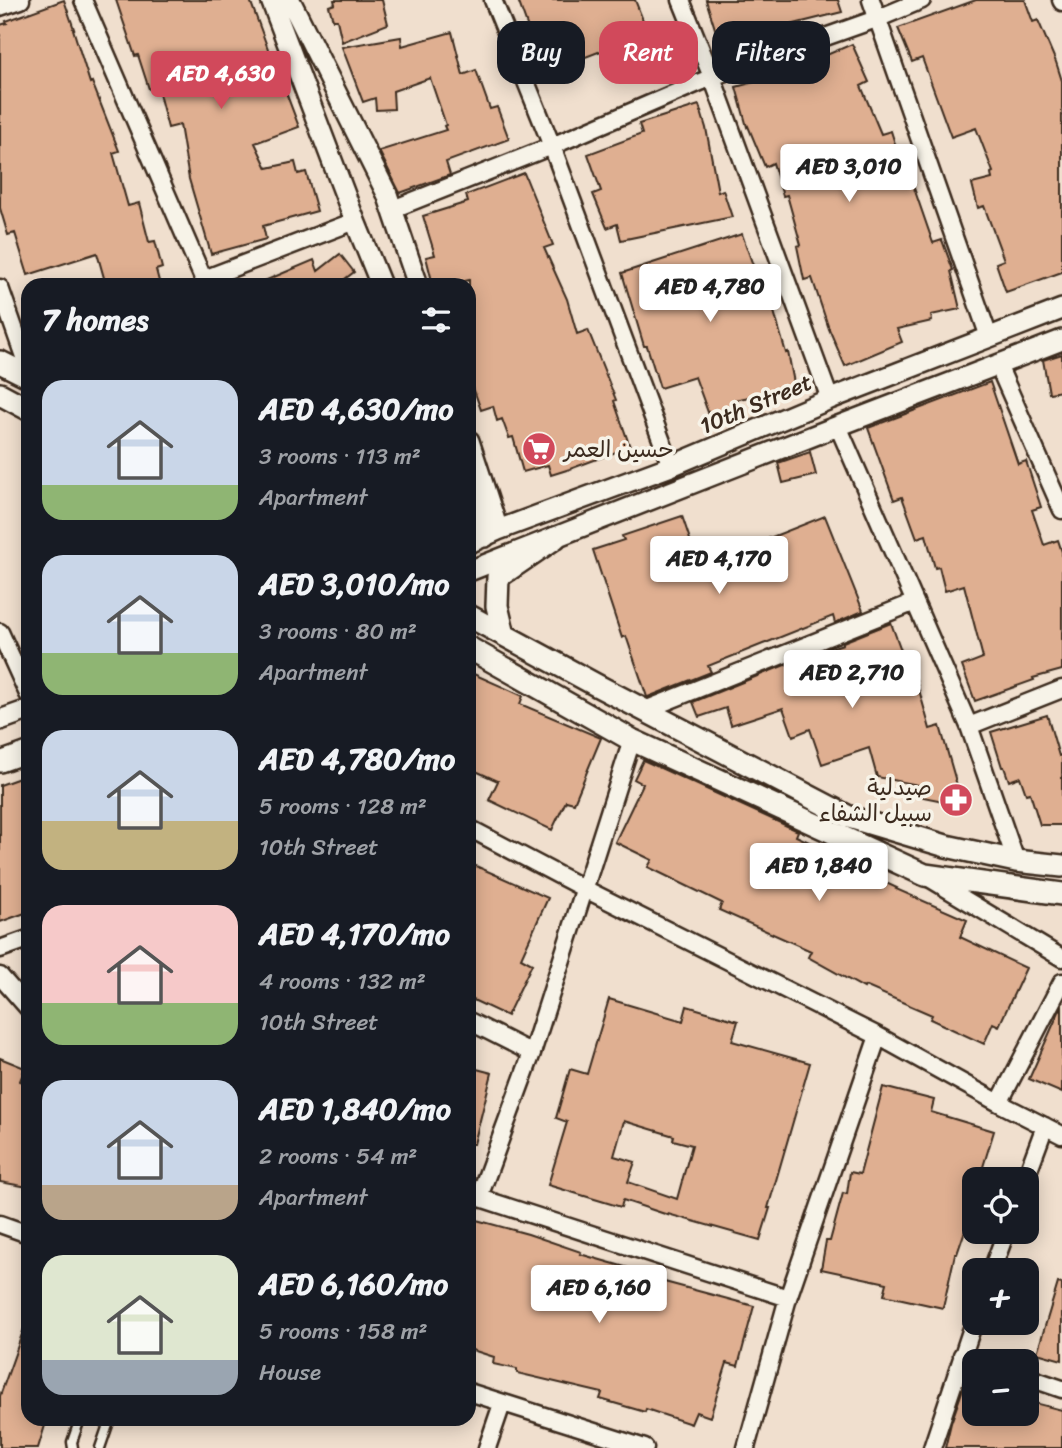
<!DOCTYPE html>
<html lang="en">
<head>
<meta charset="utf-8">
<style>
	body { margin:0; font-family:Sriracha,"Playpen Sans Arabic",sans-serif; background:#242831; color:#f1f3f6; height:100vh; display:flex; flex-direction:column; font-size:26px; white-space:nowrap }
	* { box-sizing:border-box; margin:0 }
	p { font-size:23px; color:#9ea1a6 }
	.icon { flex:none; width:38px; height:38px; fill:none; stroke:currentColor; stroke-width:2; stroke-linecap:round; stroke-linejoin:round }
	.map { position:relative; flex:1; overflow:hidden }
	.drawer { position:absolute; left:21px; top:278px; width:455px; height:1148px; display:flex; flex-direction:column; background:#171b24; border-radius:21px; box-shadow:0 4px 18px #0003 }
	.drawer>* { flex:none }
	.banner { position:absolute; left:497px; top:21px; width:458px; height:63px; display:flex; gap:14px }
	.tools { position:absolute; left:962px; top:1167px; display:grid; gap:14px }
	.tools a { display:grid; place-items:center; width:77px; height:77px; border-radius:14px; background:#171b24; box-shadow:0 4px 18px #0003; font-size:35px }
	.price { position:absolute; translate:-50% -60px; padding:0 16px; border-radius:7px; background:#fff; color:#222; font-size:23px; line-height:46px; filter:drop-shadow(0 2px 4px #0008) }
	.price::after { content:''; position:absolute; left:50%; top:42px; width:21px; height:16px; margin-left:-10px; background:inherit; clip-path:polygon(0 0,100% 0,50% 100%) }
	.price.current { background:#d1495b; color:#fff }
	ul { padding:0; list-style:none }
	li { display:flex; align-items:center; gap:21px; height:175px; padding:0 21px }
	li span { display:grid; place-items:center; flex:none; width:196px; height:140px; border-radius:21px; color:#555 }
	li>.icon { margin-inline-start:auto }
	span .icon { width:84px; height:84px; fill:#fffc; stroke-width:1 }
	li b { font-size:30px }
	h2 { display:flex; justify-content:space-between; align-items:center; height:84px; padding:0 21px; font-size:30px }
	.tag { padding:0 24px; border-radius:21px; background:#171b24; box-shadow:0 4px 18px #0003; font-size:24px; line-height:63px }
	.tag.current { background:#d1495b; color:#fff }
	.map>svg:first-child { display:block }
	.building { fill:#dfaf91; stroke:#3b2a1e; stroke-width:2; fill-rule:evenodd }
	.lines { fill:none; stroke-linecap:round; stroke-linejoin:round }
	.service-casing { stroke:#3b2a1e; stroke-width:13 }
	.minor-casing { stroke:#3b2a1e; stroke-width:21 }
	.tertiary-casing { stroke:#3b2a1e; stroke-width:24 }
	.secondary-casing { stroke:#3b2a1e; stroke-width:26 }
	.service { stroke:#f7f3e8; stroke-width:8 }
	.minor { stroke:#f7f3e8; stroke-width:16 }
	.tertiary { stroke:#f7f3e8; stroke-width:19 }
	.secondary { stroke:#f7f3e8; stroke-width:21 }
	.labels { text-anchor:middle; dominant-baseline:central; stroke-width:7; stroke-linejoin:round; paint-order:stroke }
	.street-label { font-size:23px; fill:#3b2a1e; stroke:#f7f3e8 }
	.poi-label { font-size:23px; fill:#3b2a1e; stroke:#f7f3e8; text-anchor:start }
</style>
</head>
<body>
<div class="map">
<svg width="1062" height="1448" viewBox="0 0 1062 1448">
	<rect width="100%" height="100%" fill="#f0dfce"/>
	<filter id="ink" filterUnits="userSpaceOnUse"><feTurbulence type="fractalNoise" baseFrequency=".0143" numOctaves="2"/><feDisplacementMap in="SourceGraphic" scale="14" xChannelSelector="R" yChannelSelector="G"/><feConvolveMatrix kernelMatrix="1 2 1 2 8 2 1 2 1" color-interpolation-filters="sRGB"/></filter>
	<g filter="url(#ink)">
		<path class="building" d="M64,0L74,29H73L90,83L92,82L119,151L113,153L128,206L139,203L149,242L155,241L162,268L156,270L160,285H106L97,253L28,275L15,233L8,235L0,208V25L7,23L6,21Z
			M116,0H250L271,57L276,55L286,81L282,82L299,127L255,143L267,168L295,162L298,174L306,172L317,211L263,226L266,239L211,254L189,179L180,125L168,128L157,86L149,89L138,55L135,56Z
			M334,0H382L388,24L342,42L337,20H333L329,6L335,4Z
			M518,0H635L648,33L544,73Z
			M706,0H838L842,12L778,28L781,36L723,54Z
			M976,0H1025L1033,22L1038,20L1056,62L1062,81V272L1006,292L996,263L1004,260L984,206L978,208L972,184L992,179L991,173L993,172L976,128L951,137L922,58L912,62L898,28Z
			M452,32L463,75L476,70L490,109L497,107L509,139L446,162L450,175L400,193L379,151L446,130L444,126L446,125L430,78L393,91L394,109L376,110L375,98L363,102L342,47L401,37L402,46Z
			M852,44L869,82L861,86L881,134L891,131L902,166L906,165L933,243L942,240L953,270L951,271L960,309L931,315L932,321L897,329L902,342L845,366L829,329L812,278L804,280L797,246L801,245L787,195L783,196L773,163L765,167L748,126L747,127L736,87L795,71L794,69Z
			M699,105L706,128L718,192L723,190L732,217L621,240L617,224L607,228L593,194L601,191L588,154L642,134L639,124Z
			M524,173L553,245L544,248L567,299L577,334L588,330L616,400L614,401L630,447L570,469L551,475L548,465L523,472L513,437L509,438L502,419L497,421L493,406L481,410L469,376V280L448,285H433L426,257L435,255L423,216L468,202L466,195Z
			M742,234L755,271H757L769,309L773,308L786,353L788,352L795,388L734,400L736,405L709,415L695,377L660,388L647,346H644L622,273Z
			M340,254L354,272L337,285H255L314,260L318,271Z
			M1062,354V391L1049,393L1043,360Z
			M990,382L1018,464L1026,461L1041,507L1032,510L1044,545L1058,540L1062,552V670L1033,678L1034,680L975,701L962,666L983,658L964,585L945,591L939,567L935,568L926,535L917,538L902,497L894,500L868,428Z
			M810,452L816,475L783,483L778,463Z
			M682,516L699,566L825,516L863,611L835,623L833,616L708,666L711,672L648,697H647L626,636L622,638L593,550L624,540L622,536Z
			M891,623L912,680L916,679L930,729L940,726L961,799L948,802L923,797L919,785L877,777L869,748L822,764L810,729L793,736L783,708L731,725L726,708L699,717L693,702L815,653L843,644V642Z
			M469,672L523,696L520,704L601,738L574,803L566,801L552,830L489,800L498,781L469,768Z
			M1047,715L1059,756L1062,755V825H1040L1030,793L1026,794L1020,777L1009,781L1004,767H1002L991,732Z
			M643,760L798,831L796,836L837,855L835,859L872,873L871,876L897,888L896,889L967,920L960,937L1026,968L999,1026L993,1023L984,1044L930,1019L932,1015L865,986L864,988L808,957L811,951L719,910L722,903L648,867L652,860L615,842L643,784L634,779Z
			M28,775V912L0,922V785Z
			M469,863L548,898L521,958L532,964L507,1016L469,998Z
			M609,999L683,1021L687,1006L738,1021L732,1041L810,1063L768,1208H770L760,1240L668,1214V1215L623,1200L621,1207L548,1185L567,1122L556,1118L570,1069L587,1074ZM624,1121L674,1136L673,1140L692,1145L677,1199L628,1182L635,1162L614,1156Z
			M1062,1005V1093L1029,1079Z
			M0,1058L25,1068L20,1081L28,1084V1187L0,1182Z
			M469,1067L492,1073L474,1144H469Z
			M883,1087L934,1100L931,1112L994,1131L979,1180H975V1195L970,1210H972L957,1254H955L943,1308L884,1295L887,1283L821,1269L826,1241H830L843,1193L847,1194L850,1172L860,1174Z
			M469,1218L528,1234L581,1252L580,1254L632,1269L631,1273L754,1306L738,1366L727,1363L710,1417L696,1412L691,1424L646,1409L645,1412L600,1399L602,1393L517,1373V1369L493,1364L494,1357L469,1349Z
			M1058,1283L1062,1284V1360L1037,1353Z
			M26,1323L28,1324V1419H47L38,1448H0V1396Z
			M964,1386L975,1389V1414H1027V1401L1062,1410V1448H945L951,1423Z"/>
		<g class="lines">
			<g class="service-casing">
				<path id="service" d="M73,1448L72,1442L80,1419
					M100,1448L110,1419"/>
			</g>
			<g class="minor-casing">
				<path id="minor" d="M83,0L206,285
					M493,0L552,146L671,466
					M681,0L712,77L830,399
					M871,0L989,337
					M1061,0L1062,2
					M0,7L21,0
					M393,209L552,146L712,77L879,18L922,0
					M204,279L355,221
					M0,288L28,368
					M998,365L1062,510
					M838,426L969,726L1016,861
					M0,632L28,694
					M645,710L915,602
					M969,726L1062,689
					M469,828L585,889L878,1036L999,1103L1062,1135
					M929,878L1062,958
					M0,949L28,939
					M0,976L28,1008
					M469,1021L532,1053
					M999,1103L1062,982
					M1025,1180L1045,1126
					M471,1195L788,1298
					M479,1197L532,1053L632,740
					M0,1224L28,1234
					M992,1270L1006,1232
					M962,1355L980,1362
					M1027,1377L1062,1389
					M469,1392L645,1448
					M487,1448L502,1404
					M746,1448L788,1298L878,1036
					M932,1448L975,1319"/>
			</g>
			<g class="tertiary-casing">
				<path id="tertiary" d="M271,0L355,221L381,285
					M290,0L387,194L418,285
					M469,441L498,530
					M469,499L485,537
					M469,543L498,530L671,466L830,399L1062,309
					M469,571L838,426L1062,340
					M0,720L28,710
					M0,762L28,752"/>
			</g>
			<g class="secondary-casing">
				<path id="secondary" d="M0,362L28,376
					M0,394L28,409
					M469,616L598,686L849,817L946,846L1016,861L1062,866
					M504,635L497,606L498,577L555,538
					M469,648L632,740L925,875L1062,894"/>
			</g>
			<use href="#service" class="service"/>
			<use href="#minor" class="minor"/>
			<use href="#tertiary" class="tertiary"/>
			<use href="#secondary" class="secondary"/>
		</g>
	</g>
	<defs>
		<g id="supermarket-disc" transform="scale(1.75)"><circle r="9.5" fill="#d1495b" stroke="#f7f3e8"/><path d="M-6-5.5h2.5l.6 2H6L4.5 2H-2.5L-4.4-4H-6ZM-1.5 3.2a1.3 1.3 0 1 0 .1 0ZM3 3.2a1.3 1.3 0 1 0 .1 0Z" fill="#fff"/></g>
		<g id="pharmacy-disc" transform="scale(1.75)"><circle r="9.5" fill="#d1495b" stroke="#f7f3e8"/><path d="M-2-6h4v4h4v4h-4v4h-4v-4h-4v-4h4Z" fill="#fff"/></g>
	</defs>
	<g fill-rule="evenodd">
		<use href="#supermarket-disc" x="539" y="449"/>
		<use href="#pharmacy-disc" x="956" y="800"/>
	</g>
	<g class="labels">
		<g class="street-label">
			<text transform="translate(756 404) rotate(-23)">10th Street</text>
		</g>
		<g class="poi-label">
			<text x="564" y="449">حسين العمر</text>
			<text x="932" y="787" text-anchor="end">صيدلية<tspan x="932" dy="26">سبيل الشفاء</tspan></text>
		</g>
	</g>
</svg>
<div class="tools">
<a><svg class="icon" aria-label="locate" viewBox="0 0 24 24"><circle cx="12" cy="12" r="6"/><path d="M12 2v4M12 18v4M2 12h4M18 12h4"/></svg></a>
<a>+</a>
<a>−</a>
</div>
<b class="price current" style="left:221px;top:111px">AED 4,630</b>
<b class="price" style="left:849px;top:204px">AED 3,010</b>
<b class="price" style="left:710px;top:324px">AED 4,780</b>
<b class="price" style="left:719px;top:596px">AED 4,170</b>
<b class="price" style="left:852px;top:710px">AED 2,710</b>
<b class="price" style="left:819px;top:903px">AED 1,840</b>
<b class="price" style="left:599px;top:1325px">AED 6,160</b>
<div class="banner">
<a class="tag">Buy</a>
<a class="tag current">Rent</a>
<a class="tag">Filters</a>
</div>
<section class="drawer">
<h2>7 homes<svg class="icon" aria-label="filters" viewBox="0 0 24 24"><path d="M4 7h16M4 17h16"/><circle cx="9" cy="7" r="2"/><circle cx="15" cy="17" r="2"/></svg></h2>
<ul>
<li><span style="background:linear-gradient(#c9d6e8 75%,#8fb573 0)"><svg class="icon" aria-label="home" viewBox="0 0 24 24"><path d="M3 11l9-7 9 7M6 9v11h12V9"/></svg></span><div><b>AED 4,630/mo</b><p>3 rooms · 113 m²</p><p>Apartment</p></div></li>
<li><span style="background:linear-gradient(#c9d6e8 70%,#8fb573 0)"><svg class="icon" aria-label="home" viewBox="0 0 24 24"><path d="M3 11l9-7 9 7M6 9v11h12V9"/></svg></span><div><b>AED 3,010/mo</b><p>3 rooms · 80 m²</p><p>Apartment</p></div></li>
<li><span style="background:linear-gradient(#c9d6e8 65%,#c2b280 0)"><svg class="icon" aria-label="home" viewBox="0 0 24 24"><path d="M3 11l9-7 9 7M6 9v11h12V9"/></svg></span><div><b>AED 4,780/mo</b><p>5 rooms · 128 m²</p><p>10th Street</p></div></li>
<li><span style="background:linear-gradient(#f6c9c9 70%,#8fb573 0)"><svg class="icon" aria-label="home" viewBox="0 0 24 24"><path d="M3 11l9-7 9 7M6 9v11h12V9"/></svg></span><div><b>AED 4,170/mo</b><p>4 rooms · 132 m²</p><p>10th Street</p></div></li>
<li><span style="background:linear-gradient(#c9d6e8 75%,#b9a48a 0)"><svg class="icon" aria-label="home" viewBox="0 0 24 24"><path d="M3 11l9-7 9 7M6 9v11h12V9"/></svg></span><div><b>AED 1,840/mo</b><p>2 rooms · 54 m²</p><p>Apartment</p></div></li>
<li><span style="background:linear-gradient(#dfe7d0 75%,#9aa5b1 0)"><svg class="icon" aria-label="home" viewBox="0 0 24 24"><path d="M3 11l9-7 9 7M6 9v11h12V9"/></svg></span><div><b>AED 6,160/mo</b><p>5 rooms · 158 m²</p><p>House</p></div></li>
</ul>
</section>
</div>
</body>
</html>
